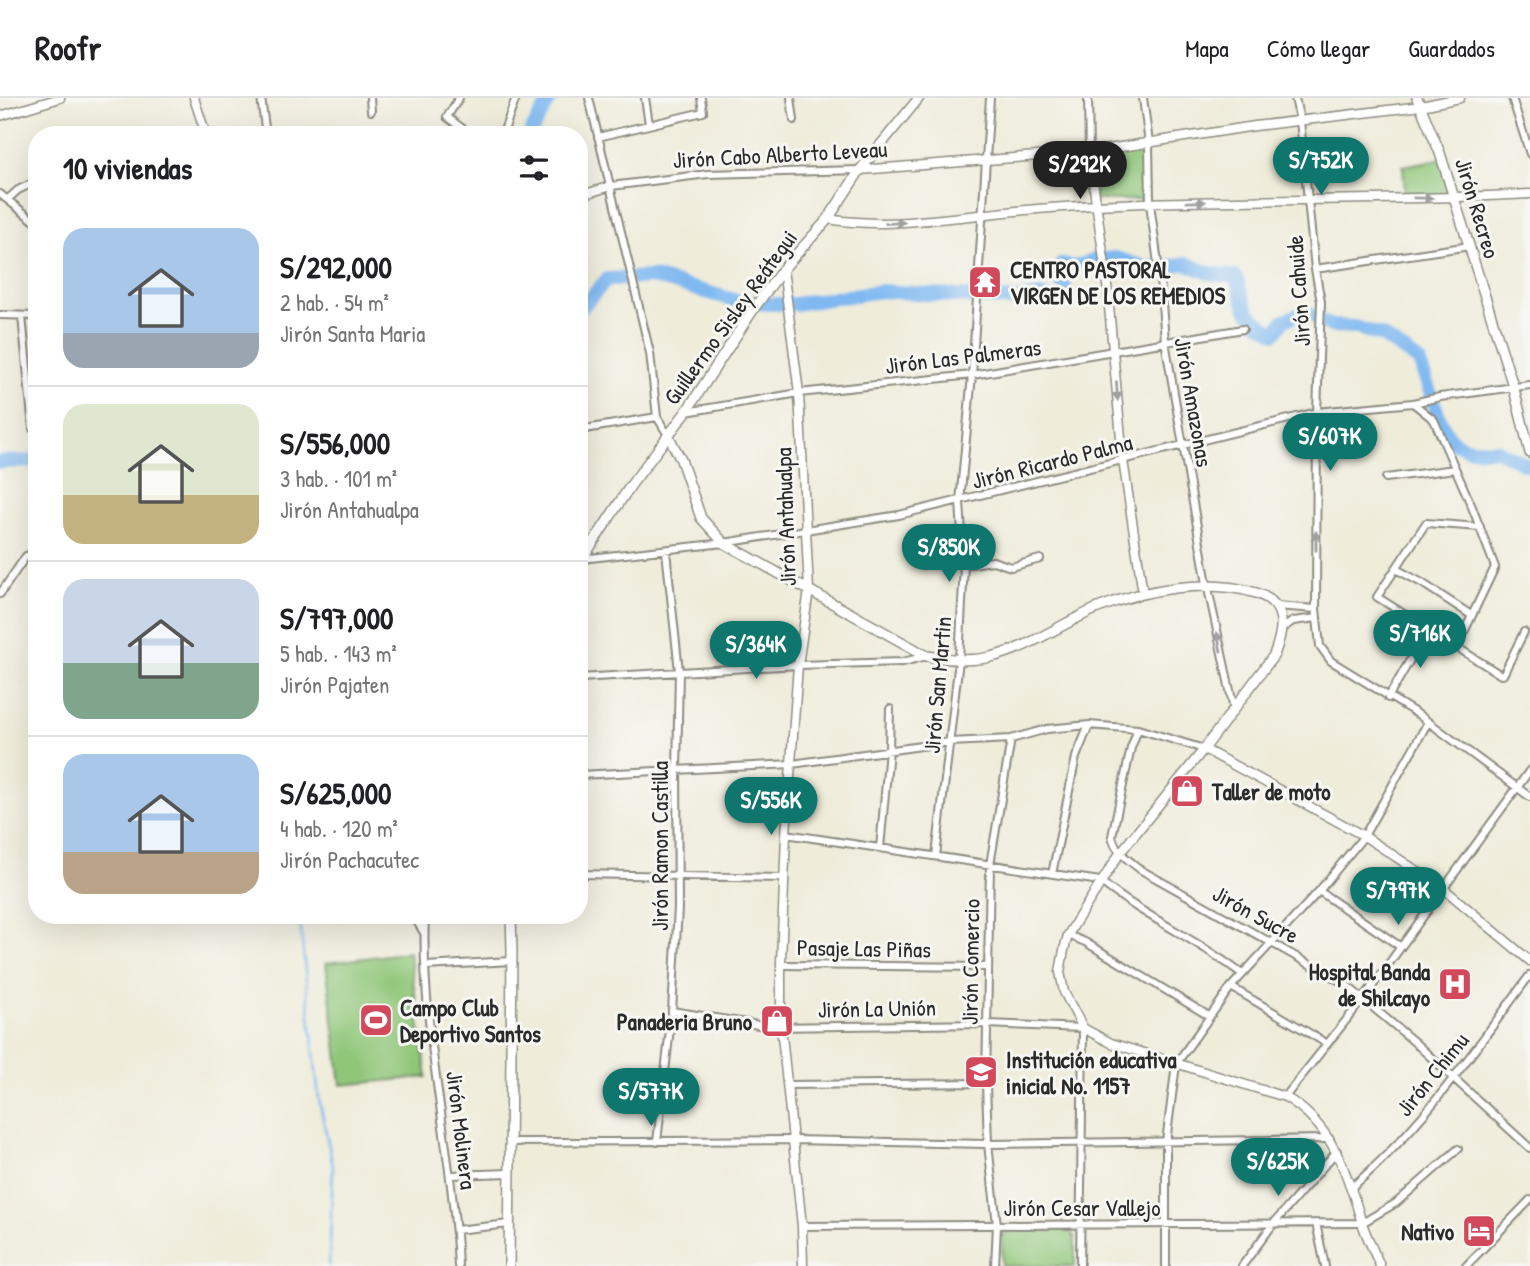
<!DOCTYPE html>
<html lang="es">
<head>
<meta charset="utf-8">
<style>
	body { margin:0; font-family:"Patrick Hand",sans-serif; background:#f6f6f6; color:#202124; height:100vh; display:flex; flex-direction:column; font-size:26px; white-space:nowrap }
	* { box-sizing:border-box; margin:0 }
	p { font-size:23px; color:#757577 }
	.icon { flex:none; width:38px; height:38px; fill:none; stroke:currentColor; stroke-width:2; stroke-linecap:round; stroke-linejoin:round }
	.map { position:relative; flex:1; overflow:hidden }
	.details { position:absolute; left:28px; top:28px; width:560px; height:798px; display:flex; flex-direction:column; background:#fff; border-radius:28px; box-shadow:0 7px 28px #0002 }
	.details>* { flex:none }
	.price { position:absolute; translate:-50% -60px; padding:0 16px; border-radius:24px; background:#0f766e; color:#fff; font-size:23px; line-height:46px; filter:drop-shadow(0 2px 4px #0008) }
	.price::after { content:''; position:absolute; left:50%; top:42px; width:21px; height:16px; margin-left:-10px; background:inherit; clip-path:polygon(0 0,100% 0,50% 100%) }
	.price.active { background:#222; color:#fff }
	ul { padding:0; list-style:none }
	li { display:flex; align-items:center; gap:21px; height:175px; padding:0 35px }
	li+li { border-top:2px solid #e0e0e0 }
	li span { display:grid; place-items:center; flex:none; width:196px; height:140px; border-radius:21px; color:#555 }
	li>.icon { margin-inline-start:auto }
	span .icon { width:84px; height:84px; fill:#fffc; stroke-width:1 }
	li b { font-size:30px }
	h2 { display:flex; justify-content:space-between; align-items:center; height:84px; padding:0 35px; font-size:30px }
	header { display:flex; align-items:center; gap:42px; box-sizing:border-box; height:98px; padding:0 35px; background:#fff; border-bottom:2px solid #e0e0e0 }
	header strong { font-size:33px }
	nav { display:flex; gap:38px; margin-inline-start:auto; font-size:24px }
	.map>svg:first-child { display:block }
	.green { fill:#8fc678; stroke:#5d7852; stroke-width:2 }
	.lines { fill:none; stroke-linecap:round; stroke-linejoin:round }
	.stream { stroke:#80b9f1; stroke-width:2.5 }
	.river { stroke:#80b9f1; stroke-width:14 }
	.minor-casing { stroke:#8d8c82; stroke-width:10 }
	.tertiary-casing { stroke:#8d8c82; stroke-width:11 }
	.secondary-casing { stroke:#8d8c82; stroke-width:12 }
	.minor { stroke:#fff; stroke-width:6 }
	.tertiary { stroke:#fff; stroke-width:8 }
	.secondary { stroke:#fff; stroke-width:9 }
	.oneway { fill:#a0a0a0 }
	.labels { text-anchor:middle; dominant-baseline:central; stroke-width:6; stroke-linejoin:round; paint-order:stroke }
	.street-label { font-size:23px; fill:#2b2b2b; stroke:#f6f6f2 }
	.poi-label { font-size:23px; font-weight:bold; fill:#2b2b2b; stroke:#f6f6f2; text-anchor:start }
</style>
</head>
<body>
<header>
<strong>Roofr</strong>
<nav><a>Mapa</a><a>Cómo llegar</a><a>Guardados</a></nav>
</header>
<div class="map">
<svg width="1530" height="1168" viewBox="0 0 1530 1168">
	<rect width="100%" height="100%" fill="#f6f6f2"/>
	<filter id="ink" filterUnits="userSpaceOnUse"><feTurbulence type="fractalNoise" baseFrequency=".0143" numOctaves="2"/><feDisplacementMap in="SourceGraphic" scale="14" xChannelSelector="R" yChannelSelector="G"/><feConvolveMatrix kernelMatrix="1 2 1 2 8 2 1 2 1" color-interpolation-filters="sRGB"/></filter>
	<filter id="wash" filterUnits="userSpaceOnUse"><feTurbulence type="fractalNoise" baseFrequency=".00686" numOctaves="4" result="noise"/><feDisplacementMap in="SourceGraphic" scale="28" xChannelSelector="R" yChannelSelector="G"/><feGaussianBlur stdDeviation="1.57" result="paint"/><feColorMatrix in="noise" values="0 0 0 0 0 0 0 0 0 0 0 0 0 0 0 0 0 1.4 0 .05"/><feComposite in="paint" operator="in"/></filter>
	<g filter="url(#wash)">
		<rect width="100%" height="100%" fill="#efecda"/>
		<path class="green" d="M1143,50L1147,102H1096L1092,56Z
			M1440,61L1453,97L1405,98L1403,68Z
			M409,854L427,979L341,987L326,865Z
			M1009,1132H1068L1075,1139V1168H1002V1138Z"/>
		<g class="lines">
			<path class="stream" d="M299,817L319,1001L333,1069L329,1168"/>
			<path class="river" d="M529,37L551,0
				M579,213L607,181L653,179L741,204L769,206H795L881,193L1016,202L1040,198L1063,204L1066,191L1058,180L1061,167L1075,169L1095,162L1115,160L1144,169H1167L1185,165L1209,175L1236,179C1248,213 1242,215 1275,235L1284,222L1306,214L1331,228L1355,229L1382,238L1419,263L1439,319L1447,336L1455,345L1469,351L1497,352L1525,366H1530
				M0,364L37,363"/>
		</g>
	</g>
	<g filter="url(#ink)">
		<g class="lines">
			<g class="minor-casing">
				<path id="minor" d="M261,0L266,37
					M370,0L371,13
					M459,0L447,19L471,37
					M589,0L650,255L657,319
					M645,0L649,26
					M791,0L794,22
					M1088,0L1089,54
					M1143,0L1149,45L1150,105L1160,181L1165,243L1207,486L1234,611
					M1295,0L1300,23L1315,171L1321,204L1317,314L1316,511L1320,548L1331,563L1419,617L1530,699
					M1512,0L1530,56
					M500,37L505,30L516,0
					M598,39L703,14L701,0
					M611,88L708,76L860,72
					M0,96L37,125
					M8,101L18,92L37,83
					M1315,171L1470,148
					M0,217L37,218
					M22,218L33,331
					M1413,305L1434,322L1472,409L1495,469L1457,549
					M686,314L799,295L972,277L1243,231
					M579,332L657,319L668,337
					M1386,380L1455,371
					M1480,429L1426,425L1377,499L1501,577H1503L1524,534
					M581,461L724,445L899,417L1317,314L1413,305L1440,299L1530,287
					M964,467L993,463L1011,469L1040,461
					M1396,471L1422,485L1471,517
					M0,496L26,458L37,454
					M1276,508L1316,511
					M1283,530L1293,523L1317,520
					M579,580L798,567L903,564L927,558
					M1388,600L1428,531
					M1138,631L1131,650L1112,738C1115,754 1129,762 1141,772L1345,886L1412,942L1530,1050
					M579,677L792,666L950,644L1011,641L1047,631L1089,627L1138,631L1204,651
					M786,736L1100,783C1144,819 1197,841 1242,876
					M880,750L889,652L890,611
					M936,758L959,562L964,467L960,404L972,277L990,0
					M579,776L784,780
					M1052,776L1076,659L1089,627
					M1319,793L1401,849
					M413,817L424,835
					M425,817C420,932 453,1052 458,1168
					M1068,837L1085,844L1209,918
					M781,867L988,869
					M426,868L511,863
					M1231,889L1326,945
					M672,913L771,929L987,926L1083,930L1080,1168
					M787,987L986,985
					M1285,999L1363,901L1530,672
					M510,1044L792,1042L988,1046L1330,1041
					M657,1044L672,913L678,810L677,672L679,573L666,453
					M451,1077L510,1075
					M1352,1089C1423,1029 1475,951 1530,877
					M1316,1125L1325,1168
					M802,1128L1362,1125L1396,1105L1458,1051
					M456,1132L509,1126
					M995,1168L997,1127L988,1046L986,985L990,767L1011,641
					M1166,1168V1044L1176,966L1231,889L1319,793L1364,738L1428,624
					M1242,1168L1274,1125L1337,1053
					M1466,1168L1530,1102"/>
			</g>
			<g class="tertiary-casing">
				<path id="tertiary" d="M194,0L206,37
					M0,18L60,0
					M1089,54L1106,176L1123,362L1143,496
					M860,72L1089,54L1255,28L1421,8L1460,0
					M579,98L611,88
					M828,121C876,129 921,123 970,118C1012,113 1054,109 1096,107C1241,100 1386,104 1530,96
					M783,171L799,295L809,492L798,567L786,736L781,864V928L802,1128L803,1168
					M1380,1168C1374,1153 1366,1138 1361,1122C1347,1074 1331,1025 1285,999L1111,945L1083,930L1064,894L1060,874L1064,852L1068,837L1077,822L1120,755L1204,651L1364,738L1443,790L1530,863"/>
			</g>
			<g class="secondary-casing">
				<path id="secondary" d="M1417,0L1440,55L1514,291L1530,355
					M668,337L681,362L701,420L724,445L927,558C948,561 970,564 991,559C1030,550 1062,525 1098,510C1145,491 1208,480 1256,495C1288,506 1284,531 1274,557L1204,651
					M579,466L631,387L686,314L755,209L783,171L828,121L860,72L919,0
					M509,1168L512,853L511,817"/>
			</g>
			<use href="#minor" class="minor"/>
			<use href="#tertiary" class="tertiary"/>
			<use href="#secondary" class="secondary"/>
		</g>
		<defs><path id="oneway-solid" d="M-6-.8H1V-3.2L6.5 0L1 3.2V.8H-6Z" transform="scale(1.75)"/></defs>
		<g class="oneway">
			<use href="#oneway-solid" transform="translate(1423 100) rotate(1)"/>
			<use href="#oneway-solid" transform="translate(1196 104) rotate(-1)"/>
			<use href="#oneway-solid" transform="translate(895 125) rotate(-3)"/>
			<use href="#oneway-solid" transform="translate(1117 293) rotate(86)"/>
			<use href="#oneway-solid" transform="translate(1316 443) rotate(-90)"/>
			<use href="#oneway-solid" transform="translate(1219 544) rotate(-102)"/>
		</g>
	</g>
	<defs>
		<g id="temple-square" transform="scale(1.75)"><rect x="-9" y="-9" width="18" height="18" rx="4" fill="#d1495b" stroke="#f6f6f2"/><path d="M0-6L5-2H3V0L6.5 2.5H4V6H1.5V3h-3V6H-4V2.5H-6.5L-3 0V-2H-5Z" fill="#fff"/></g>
		<g id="shop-square" transform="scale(1.75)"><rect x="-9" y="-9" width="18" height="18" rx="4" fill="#d1495b" stroke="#f6f6f2"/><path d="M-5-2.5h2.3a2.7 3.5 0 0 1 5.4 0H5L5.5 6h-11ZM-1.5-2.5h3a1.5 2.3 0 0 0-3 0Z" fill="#fff"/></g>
		<g id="hospital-square" transform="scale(1.75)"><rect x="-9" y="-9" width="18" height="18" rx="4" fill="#d1495b" stroke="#f6f6f2"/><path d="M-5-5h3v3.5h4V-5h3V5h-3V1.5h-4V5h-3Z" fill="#fff"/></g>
		<g id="stadium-square" transform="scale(1.75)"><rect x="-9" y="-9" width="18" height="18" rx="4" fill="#d1495b" stroke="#f6f6f2"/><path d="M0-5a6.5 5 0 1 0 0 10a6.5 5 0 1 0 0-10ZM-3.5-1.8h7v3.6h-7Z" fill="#fff"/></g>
		<g id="school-square" transform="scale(1.75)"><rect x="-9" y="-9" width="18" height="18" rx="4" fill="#d1495b" stroke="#f6f6f2"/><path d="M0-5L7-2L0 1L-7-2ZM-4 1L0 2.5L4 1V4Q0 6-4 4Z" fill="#fff"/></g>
		<g id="hotel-square" transform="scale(1.75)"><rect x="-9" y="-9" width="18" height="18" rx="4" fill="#d1495b" stroke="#f6f6f2"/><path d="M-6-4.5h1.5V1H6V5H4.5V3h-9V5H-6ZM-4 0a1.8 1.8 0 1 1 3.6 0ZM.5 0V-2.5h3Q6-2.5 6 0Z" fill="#fff"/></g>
	</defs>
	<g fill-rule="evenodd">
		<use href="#temple-square" x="985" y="184"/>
		<use href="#shop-square" x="1187" y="693"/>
		<use href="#hospital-square" x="1455" y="886"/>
		<use href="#stadium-square" x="376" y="922"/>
		<use href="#shop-square" x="777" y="923"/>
		<use href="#school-square" x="981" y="974"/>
		<use href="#hotel-square" x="1479" y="1133"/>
	</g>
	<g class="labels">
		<g class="street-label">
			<text transform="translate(780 56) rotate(-3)">Jirón Cabo Alberto Leveau</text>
			<text transform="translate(1478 110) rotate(73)">Jirón Recreo</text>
			<text transform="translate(1298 193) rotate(-94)">Jirón Cahuide</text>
			<text transform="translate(730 219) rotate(-54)">Guillermo Sisley Reátegui</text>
			<text transform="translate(963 258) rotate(-7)">Jirón Las Palmeras</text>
			<text transform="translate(1194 304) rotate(80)">Jirón Amazonas</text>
			<text transform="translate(1052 363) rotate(-14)">Jirón Ricardo Palma</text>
			<text transform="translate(785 419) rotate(-92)">Jirón Antahualpa</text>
			<text transform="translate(937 587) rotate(-85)">Jirón San Martin</text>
			<text transform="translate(659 748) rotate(-90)">Jirón Ramon Castilla</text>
			<text transform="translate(1256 816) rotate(29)">Jirón Sucre</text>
			<text transform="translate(864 850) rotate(1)">Pasaje Las Piñas</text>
			<text transform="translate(970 864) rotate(-89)">Jirón Comercio</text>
			<text transform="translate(877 910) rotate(-1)">Jirón La Unión</text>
			<text transform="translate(1432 976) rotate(-51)">Jirón Chimu</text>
			<text transform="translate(462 1032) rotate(83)">Jirón Molinera</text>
			<text x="1082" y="1109">Jirón Cesar Vallejo</text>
		</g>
		<g class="poi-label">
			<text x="1010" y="171">CENTRO PASTORAL<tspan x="1010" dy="26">VIRGEN DE LOS REMEDIOS</tspan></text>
			<text x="1212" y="693">Taller de moto</text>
			<text x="1430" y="873" text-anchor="end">Hospital Banda<tspan x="1430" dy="26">de Shilcayo</tspan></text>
			<text x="400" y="909">Campo Club<tspan x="400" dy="26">Deportivo Santos</tspan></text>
			<text x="752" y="923" text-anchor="end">Panaderia Bruno</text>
			<text x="1006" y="961">Institución educativa<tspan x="1006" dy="26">inicial No. 1157</tspan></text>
			<text x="1454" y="1133" text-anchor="end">Nativo</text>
		</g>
	</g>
</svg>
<b class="price" style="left:1321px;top:99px">S/752K</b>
<b class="price active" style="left:1080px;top:103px">S/292K</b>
<b class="price" style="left:1330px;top:375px">S/607K</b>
<b class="price" style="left:949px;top:486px">S/850K</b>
<b class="price" style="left:1420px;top:572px">S/716K</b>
<b class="price" style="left:756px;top:583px">S/364K</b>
<b class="price" style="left:771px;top:739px">S/556K</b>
<b class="price" style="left:1398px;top:829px">S/797K</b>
<b class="price" style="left:651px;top:1030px">S/577K</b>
<b class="price" style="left:1278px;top:1100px">S/625K</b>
<section class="details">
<h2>10 viviendas<svg class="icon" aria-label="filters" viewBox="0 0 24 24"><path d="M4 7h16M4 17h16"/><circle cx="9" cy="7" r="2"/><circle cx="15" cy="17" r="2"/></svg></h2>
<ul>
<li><span style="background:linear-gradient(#a9c7e8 75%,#9aa5b1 0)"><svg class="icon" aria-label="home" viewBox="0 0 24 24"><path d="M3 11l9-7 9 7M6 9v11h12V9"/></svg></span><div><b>S/292,000</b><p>2 hab. · 54 m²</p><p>Jirón Santa Maria</p></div></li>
<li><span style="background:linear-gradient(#dfe7d0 65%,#c2b280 0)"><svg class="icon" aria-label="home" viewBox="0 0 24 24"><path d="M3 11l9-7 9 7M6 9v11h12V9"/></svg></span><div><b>S/556,000</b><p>3 hab. · 101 m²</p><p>Jirón Antahualpa</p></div></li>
<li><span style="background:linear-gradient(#c9d6e8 60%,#7fa58c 0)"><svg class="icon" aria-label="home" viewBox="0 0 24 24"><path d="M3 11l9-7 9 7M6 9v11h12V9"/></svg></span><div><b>S/797,000</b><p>5 hab. · 143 m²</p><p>Jirón Pajaten</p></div></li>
<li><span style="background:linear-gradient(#a9c7e8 70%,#b9a48a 0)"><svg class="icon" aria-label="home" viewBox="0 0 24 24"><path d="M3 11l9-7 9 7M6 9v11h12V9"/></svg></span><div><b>S/625,000</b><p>4 hab. · 120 m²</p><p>Jirón Pachacutec</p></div></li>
</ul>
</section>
</div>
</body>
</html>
